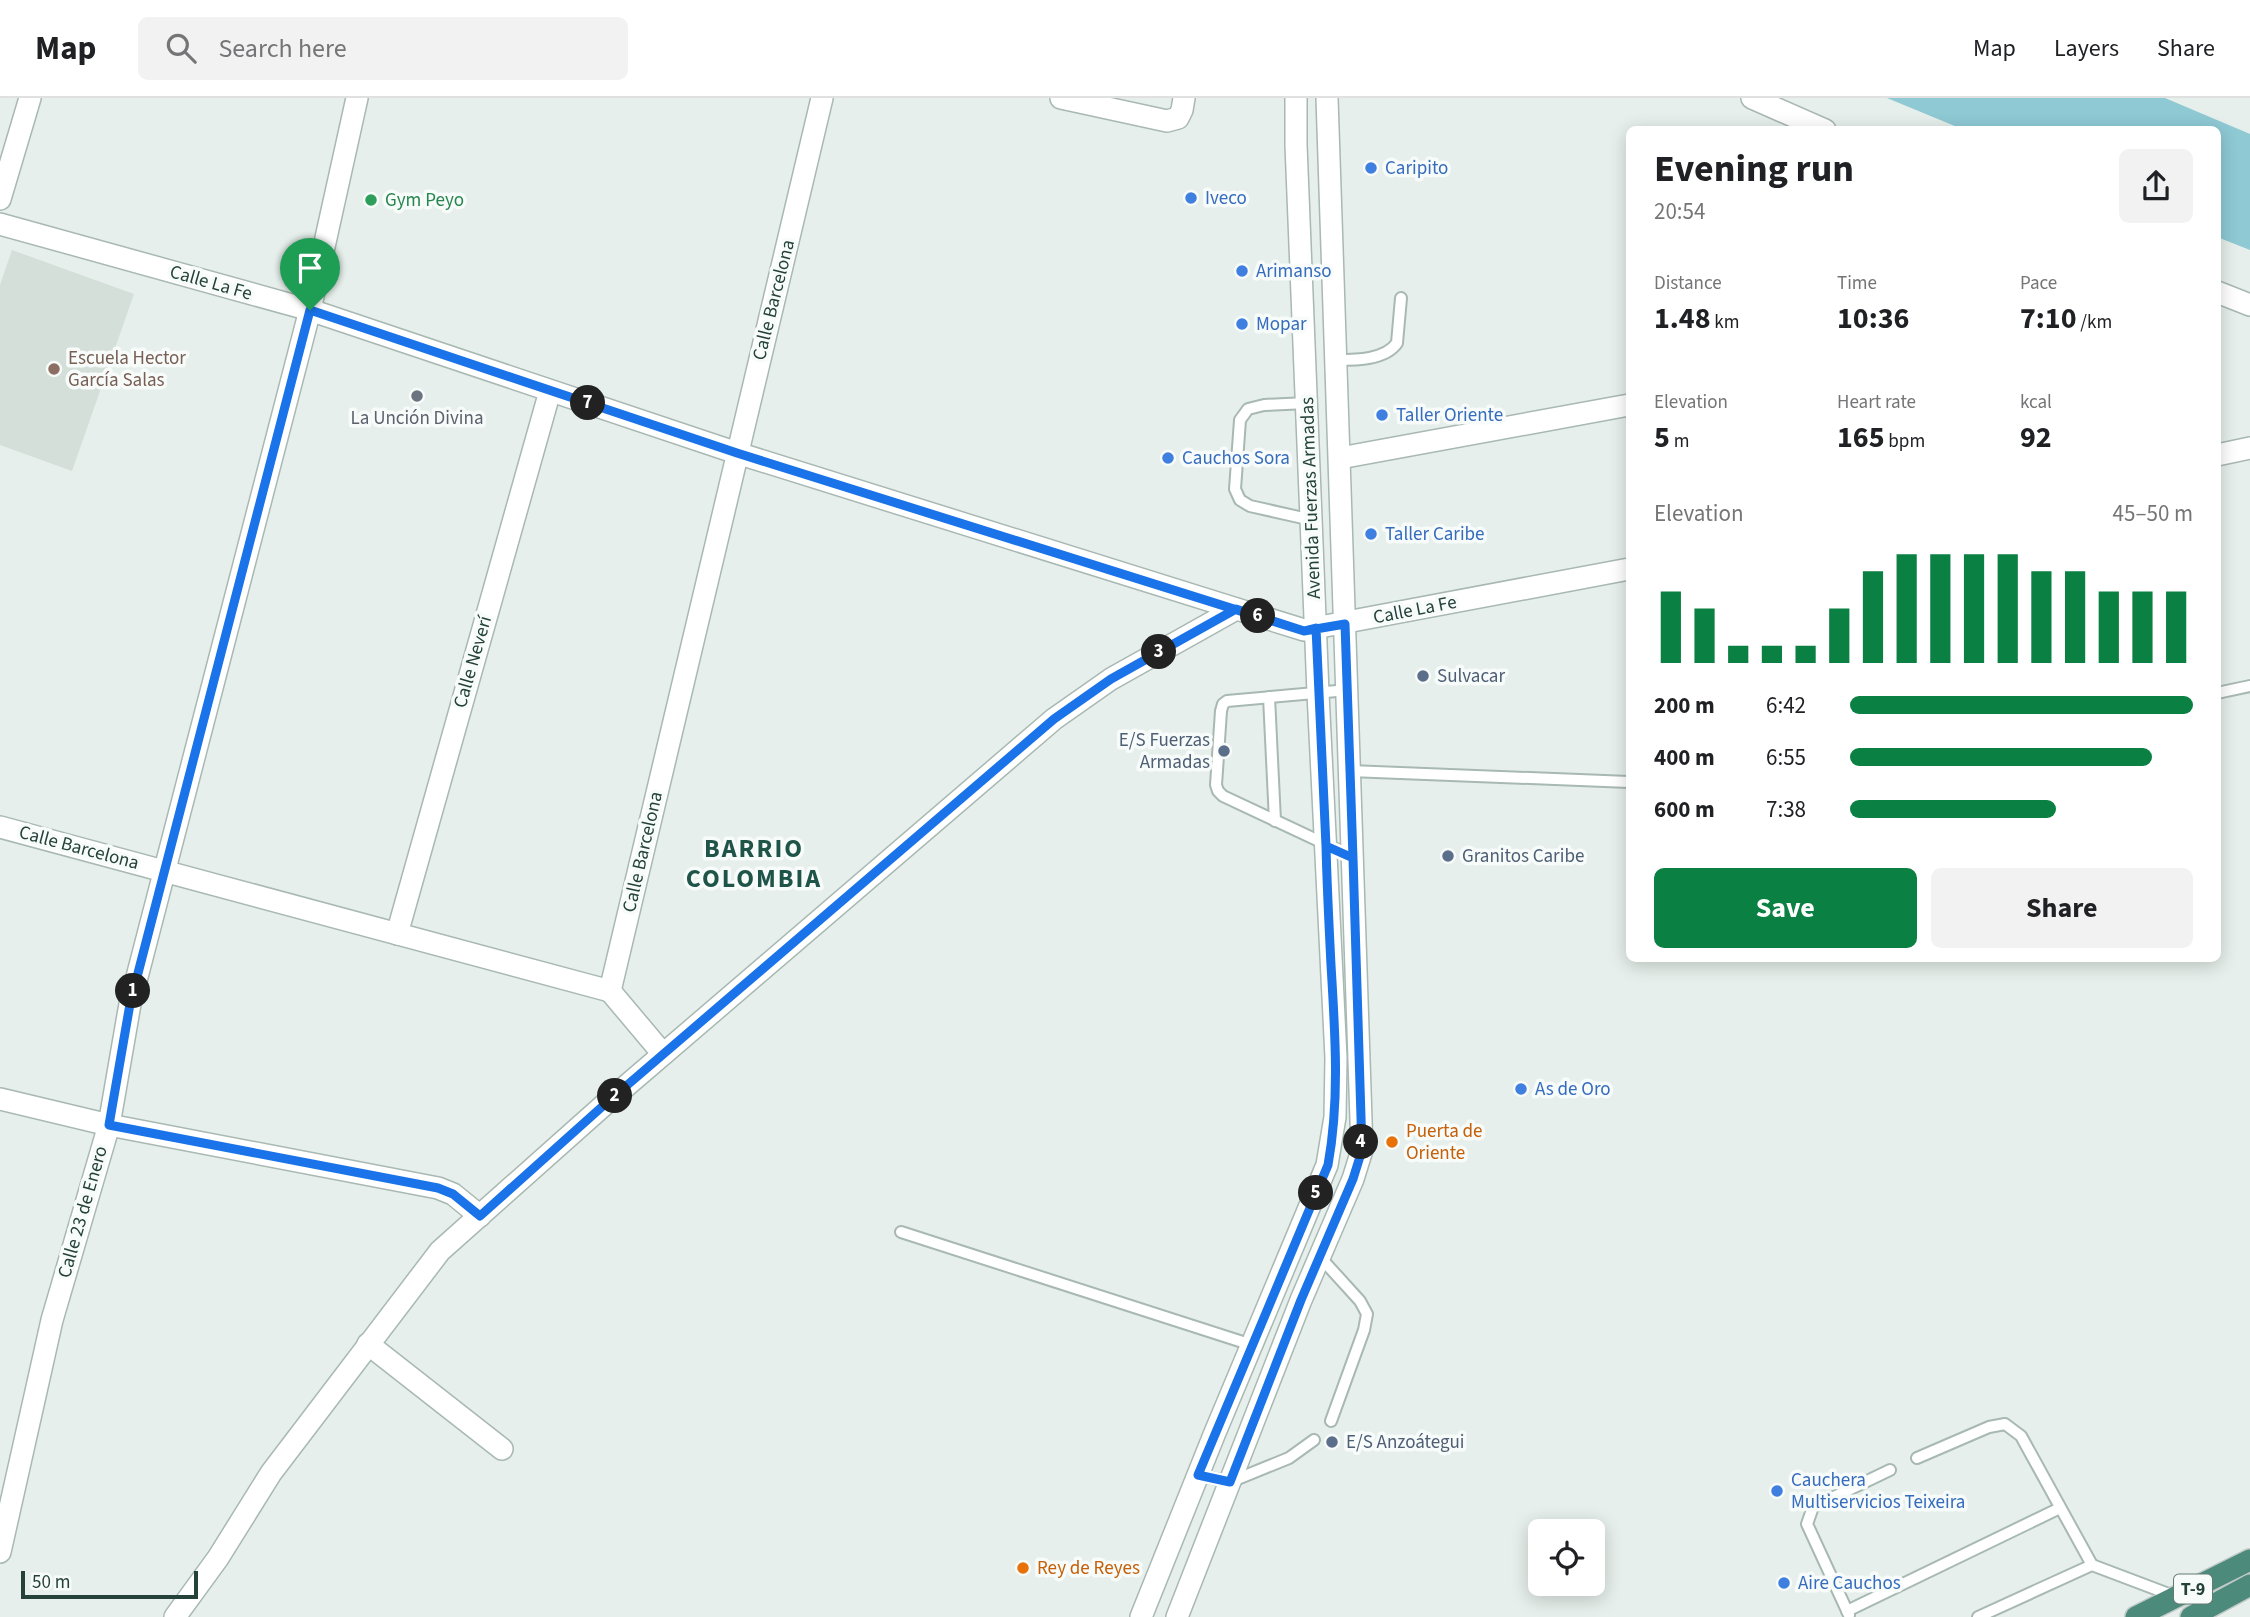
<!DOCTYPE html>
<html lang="en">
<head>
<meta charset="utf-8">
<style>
	body { margin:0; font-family:"Source Sans 3",sans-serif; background:#f2f2f2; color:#202124; height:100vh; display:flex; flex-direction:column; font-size:26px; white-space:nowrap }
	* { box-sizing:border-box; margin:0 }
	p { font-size:23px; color:#757577 }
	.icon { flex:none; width:38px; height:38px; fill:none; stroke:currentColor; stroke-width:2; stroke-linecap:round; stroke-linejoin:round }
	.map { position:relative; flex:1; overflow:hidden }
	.details { position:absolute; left:1626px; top:28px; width:595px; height:836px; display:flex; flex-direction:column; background:#fff; border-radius:10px; box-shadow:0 4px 18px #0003 }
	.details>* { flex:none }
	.fabs { position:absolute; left:1528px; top:1421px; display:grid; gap:14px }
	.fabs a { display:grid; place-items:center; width:77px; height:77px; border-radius:10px; background:#fff; box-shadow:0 4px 18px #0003; font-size:35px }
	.scale { position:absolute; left:21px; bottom:18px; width:177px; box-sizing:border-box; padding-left:7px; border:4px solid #24423a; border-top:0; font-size:19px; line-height:24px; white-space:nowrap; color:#24423a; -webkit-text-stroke:5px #f7fbf9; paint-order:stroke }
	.pin { position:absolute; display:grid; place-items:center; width:60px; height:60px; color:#fff; margin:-72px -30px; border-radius:50% 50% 50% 0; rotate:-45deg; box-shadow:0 0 7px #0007 }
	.pin .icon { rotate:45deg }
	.km { position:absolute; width:35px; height:35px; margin:-18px; border-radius:50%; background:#222; color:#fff; font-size:19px; line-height:35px; text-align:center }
	.round { display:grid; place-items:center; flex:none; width:74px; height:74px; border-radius:10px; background:#f2f2f2 }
	.headline { display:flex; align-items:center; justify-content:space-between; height:119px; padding:0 28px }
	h1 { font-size:38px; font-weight:700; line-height:52px }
	.figures { display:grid; grid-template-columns:repeat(3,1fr); gap:10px; height:119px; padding:7px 28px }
	.figures div { display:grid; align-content:center }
	.figures b { font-size:30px; font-weight:700 }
	.figures small { font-size:19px; font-weight:400 }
	.figures p { font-size:19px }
	.chart { height:196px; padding:14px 28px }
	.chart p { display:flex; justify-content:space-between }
	.chart svg { width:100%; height:126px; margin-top:7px; stroke:#0b8043; stroke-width:6 }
	.action { display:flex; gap:14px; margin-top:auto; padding:14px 28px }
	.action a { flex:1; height:80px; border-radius:10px; background:#0b8043; color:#fff; font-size:28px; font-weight:700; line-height:80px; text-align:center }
	.action a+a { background:#f2f2f2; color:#202124 }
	ul { padding:0 28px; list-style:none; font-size:23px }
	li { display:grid; grid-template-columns:112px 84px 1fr; align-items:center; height:52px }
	li i { height:18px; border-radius:9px; background:#0b8043 }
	header { display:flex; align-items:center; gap:42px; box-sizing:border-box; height:98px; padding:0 35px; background:#fff; border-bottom:2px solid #e0e0e0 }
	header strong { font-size:33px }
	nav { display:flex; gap:38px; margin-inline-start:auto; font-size:24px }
	.search { width:490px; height:63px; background:#f2f2f2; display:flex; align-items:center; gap:18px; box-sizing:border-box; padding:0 24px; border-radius:10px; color:#757577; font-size:26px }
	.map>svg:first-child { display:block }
	.built { fill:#d4dfda }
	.water { fill:#8ec9d4 }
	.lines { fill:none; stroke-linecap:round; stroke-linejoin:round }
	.service-casing { stroke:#a8b8b2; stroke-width:14 }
	.minor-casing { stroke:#a8b8b2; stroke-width:24 }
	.tertiary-casing { stroke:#a8b8b2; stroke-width:24 }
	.trunk-casing { stroke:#c2cac8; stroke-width:24 }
	.service { stroke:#fff; stroke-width:10 }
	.minor { stroke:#fff; stroke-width:21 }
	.tertiary { stroke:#fff; stroke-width:21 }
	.trunk { stroke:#4c8a7c; stroke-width:21 }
	.route-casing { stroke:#fff; stroke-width:14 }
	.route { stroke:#1a73e8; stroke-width:9 }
	.shop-dot { fill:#3f7fe0; stroke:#f7fbf9; stroke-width:2.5 }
	.leisure-dot { fill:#2e9e5b; stroke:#f7fbf9; stroke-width:2.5 }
	.education-dot { fill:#8d6e63; stroke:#f7fbf9; stroke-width:2.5 }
	.worship-dot { fill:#6b7280; stroke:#f7fbf9; stroke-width:2.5 }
	.service-dot { fill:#5c6f8a; stroke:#f7fbf9; stroke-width:2.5 }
	.food-dot { fill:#e8710a; stroke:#f7fbf9; stroke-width:2.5 }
	.labels { text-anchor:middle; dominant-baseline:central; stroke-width:7; stroke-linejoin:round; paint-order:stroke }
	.shield { fill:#f7fbf9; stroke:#637a73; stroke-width:2 }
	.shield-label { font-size:18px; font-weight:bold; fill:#24423a }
	.shop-label { font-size:19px; fill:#366cbe; stroke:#f7fbf9; text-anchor:start }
	.leisure-label { font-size:19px; fill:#27864d; stroke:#f7fbf9; text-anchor:start }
	.street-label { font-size:19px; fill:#24423a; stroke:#f7fbf9 }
	.education-label { font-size:19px; fill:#785e54; stroke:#f7fbf9; text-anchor:start }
	.worship-label { font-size:19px; fill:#5b616d; stroke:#f7fbf9 }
	.service-label { font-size:19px; fill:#4e5e75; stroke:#f7fbf9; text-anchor:start }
	.food-label { font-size:19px; fill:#c56008; stroke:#f7fbf9; text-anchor:start }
	.district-label { font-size:26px; font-weight:bold; letter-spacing:2px; fill:#1f5548; stroke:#f7fbf9 }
</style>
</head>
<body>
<header>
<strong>Map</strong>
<div class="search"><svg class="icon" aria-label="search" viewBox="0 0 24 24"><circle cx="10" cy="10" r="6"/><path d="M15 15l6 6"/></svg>Search here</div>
<nav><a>Map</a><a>Layers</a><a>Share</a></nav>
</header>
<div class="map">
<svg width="2250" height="1519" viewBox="0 0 2250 1519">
	<rect width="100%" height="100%" fill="#e6efeb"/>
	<polygon class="built" points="12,152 134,196 72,373 0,347 0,187"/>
	<polygon class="water" points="1887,0 2165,0 2250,36 2250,152 2217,139 2217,32 1962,31"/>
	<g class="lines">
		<defs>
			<g id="service">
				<path d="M 1337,262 C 1356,262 1385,262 1397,245 L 1401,200"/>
				<polyline points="1307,305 1264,307 1248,311 1240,322 1235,391 1240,402 1250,408 1312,422"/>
				<polyline points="1348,592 1227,603 1223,606 1221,613 1216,687 1218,693 1223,698 1353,759"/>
				<polyline points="2217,595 2250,588"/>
				<polyline points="1269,599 1275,723"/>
				<polyline points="1350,673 1629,684"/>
				<polyline points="901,1134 1252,1247"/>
				<polyline points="1320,1159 1360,1203 1367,1216 1364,1232 1331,1323"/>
				<polyline points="1917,1360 1989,1329 2005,1326 2021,1338 2092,1467"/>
				<polyline points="1198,1377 1230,1384 1289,1360 1314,1342"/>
				<polyline points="1847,1513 2060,1410"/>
				<polyline points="1849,1517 1807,1426 1813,1409 1890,1372"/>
				<polyline points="1978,1519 2092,1467 2174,1498"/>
			</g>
			<g id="minor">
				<polyline points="1061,0 1167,23 1178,20 1182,12 1184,0"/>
				<polyline points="1752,0 1825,32"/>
				<polyline points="0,101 30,0"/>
				<polyline points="0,126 310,212 737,355 1304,532 1629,471"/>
				<polyline points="2217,194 2250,207"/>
				<polyline points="2217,357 2250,350"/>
				<polyline points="1340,360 1629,307"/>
				<polyline points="0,729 610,893 822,0"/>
				<polyline points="397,836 550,293"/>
				<polyline points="610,893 663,956"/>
				<polyline points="0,1001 109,1027 438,1090 453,1096 480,1118"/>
				<polyline points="368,1246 502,1351"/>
				<polyline points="0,1454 52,1222 109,1027 130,906 310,212 357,0"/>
				<polyline points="175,1519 218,1460 271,1375 440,1153 604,1007 1054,621 1111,581 1236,511"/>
			</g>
			<g id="tertiary">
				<polyline points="1141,1519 1214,1337 1327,1067 1335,1019 1336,960 1318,595 1296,47 1296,0"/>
				<polyline points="1177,1519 1301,1202 1353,1081 1362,1052 1327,0"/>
			</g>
			<g id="trunk">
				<polyline points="2136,1519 2250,1462"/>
				<polyline points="2191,1519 2250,1487"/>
			</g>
		</defs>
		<use href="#service" class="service-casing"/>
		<use href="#minor" class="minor-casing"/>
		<use href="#tertiary" class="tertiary-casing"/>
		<use href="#trunk" class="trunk-casing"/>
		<use href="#service" class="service"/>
		<use href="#minor" class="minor"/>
		<use href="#tertiary" class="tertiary"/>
		<use href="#trunk" class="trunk"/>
	</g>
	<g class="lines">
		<defs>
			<path id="route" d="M 310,212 L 130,906 L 109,1027 L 438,1090 L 453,1096 L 480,1118 L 604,1007 L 1054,621 L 1111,581 L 1236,511 L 1304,533 L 1316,530 L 1326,748 L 1353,760 L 1362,1052 L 1353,1081 L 1301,1202 L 1230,1384 L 1198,1377 L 1328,1067 C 1340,1001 1335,934 1331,867 C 1329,828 1327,788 1326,748 L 1353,760 L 1345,526 L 1304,533 L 737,355 L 310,212"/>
		</defs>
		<use href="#route" class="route-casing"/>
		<use href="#route" class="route"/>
	</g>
	<g class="shop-dot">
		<circle cx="1371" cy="70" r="7"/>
		<circle cx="1191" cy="100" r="7"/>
		<circle cx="1242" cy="173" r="7"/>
		<circle cx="1242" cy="226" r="7"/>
		<circle cx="1382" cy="317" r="7"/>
		<circle cx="1168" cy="360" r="7"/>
		<circle cx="1371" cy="436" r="7"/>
		<circle cx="1521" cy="991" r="7"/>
		<circle cx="1777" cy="1393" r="7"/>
		<circle cx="1784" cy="1485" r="7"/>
	</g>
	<circle class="leisure-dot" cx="371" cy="102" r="7"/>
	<circle class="education-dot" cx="54" cy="271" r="7"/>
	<circle class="worship-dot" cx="417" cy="298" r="7"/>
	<g class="service-dot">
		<circle cx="1423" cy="578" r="7"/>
		<circle cx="1224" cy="653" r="7"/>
		<circle cx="1448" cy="758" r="7"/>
		<circle cx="1332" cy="1344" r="7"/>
	</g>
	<g class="food-dot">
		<circle cx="1392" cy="1044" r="7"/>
		<circle cx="1023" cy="1470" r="7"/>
	</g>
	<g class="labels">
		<rect class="shield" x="2174" y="1476.5" width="38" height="29" rx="5"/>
		<g class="shield-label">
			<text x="2193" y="1491">T-9</text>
		</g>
		<g class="shop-label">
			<text x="1385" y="70">Caripito</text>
			<text x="1205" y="100">Iveco</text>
			<text x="1256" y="173">Arimanso</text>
			<text x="1256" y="226">Mopar</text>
			<text x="1396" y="317">Taller Oriente</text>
			<text x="1182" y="360">Cauchos Sora</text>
			<text x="1385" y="436">Taller Caribe</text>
			<text x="1535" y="991">As de Oro</text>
			<text x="1791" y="1382">Cauchera<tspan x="1791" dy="22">Multiservicios Teixeira</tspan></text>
			<text x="1798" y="1485">Aire Cauchos</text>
		</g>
		<g class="leisure-label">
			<text x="385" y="102">Gym Peyo</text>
		</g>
		<g class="street-label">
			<text transform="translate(211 185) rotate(16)">Calle La Fe</text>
			<text transform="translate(774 202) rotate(-76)">Calle Barcelona</text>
			<text transform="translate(1311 400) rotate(-92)">Avenida Fuerzas Armadas</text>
			<text transform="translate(1415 512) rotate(-11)">Calle La Fe</text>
			<text transform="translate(473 564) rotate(-74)">Calle Neverí</text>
			<text transform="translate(79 750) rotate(15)">Calle Barcelona</text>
			<text transform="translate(643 754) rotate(-77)">Calle Barcelona</text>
			<text transform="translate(83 1114) rotate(-74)">Calle 23 de Enero</text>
		</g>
		<g class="education-label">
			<text x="68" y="260">Escuela Hector<tspan x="68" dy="22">García Salas</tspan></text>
		</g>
		<g class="worship-label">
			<text x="417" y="320">La Unción Divina</text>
		</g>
		<g class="service-label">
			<text x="1437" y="578">Sulvacar</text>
			<text x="1210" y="642" text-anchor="end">E/S Fuerzas<tspan x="1210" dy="22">Armadas</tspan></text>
			<text x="1462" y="758">Granitos Caribe</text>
			<text x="1346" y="1344">E/S Anzoátegui</text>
		</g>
		<g class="food-label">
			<text x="1406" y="1033">Puerta de<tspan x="1406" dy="22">Oriente</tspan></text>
			<text x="1037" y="1470">Rey de Reyes</text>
		</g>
		<g class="district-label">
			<text x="754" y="750">BARRIO<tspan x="754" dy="30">COLOMBIA</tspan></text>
		</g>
	</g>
</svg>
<div class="fabs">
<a><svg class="icon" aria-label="locate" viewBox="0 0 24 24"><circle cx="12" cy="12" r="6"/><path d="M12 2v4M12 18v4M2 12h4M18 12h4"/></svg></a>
</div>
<div class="scale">50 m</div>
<div class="pin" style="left:310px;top:212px;background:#1e9e55"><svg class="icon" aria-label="arrive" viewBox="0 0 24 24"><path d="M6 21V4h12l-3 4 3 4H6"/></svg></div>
<b class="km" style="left:133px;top:893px">1</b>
<b class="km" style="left:615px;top:998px">2</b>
<b class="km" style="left:1159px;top:554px">3</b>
<b class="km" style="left:1361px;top:1044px">4</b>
<b class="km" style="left:1316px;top:1095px">5</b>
<b class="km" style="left:1258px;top:518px">6</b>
<b class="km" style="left:588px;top:305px">7</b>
<section class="details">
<div class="headline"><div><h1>Evening run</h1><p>20:54</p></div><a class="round"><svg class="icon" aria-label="share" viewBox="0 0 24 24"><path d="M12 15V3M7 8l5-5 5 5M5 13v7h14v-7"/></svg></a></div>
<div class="figures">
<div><p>Distance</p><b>1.48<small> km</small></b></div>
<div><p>Time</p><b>10:36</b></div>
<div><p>Pace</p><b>7:10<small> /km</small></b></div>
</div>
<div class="figures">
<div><p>Elevation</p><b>5<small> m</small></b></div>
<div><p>Heart rate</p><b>165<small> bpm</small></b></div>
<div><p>kcal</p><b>92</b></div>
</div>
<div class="chart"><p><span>Elevation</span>45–50 m</p>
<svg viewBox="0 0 160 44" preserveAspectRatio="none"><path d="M5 44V19M15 44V25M25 44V38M35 44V38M45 44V38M55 44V25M65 44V12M75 44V6M85 44V6M95 44V6M105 44V6M115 44V12M125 44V12M135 44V19M145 44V19M155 44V19"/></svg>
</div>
<ul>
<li><b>200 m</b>6:42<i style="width:100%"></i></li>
<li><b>400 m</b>6:55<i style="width:88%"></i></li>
<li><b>600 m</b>7:38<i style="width:60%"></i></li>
</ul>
<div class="action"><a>Save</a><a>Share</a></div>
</section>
</div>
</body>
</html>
